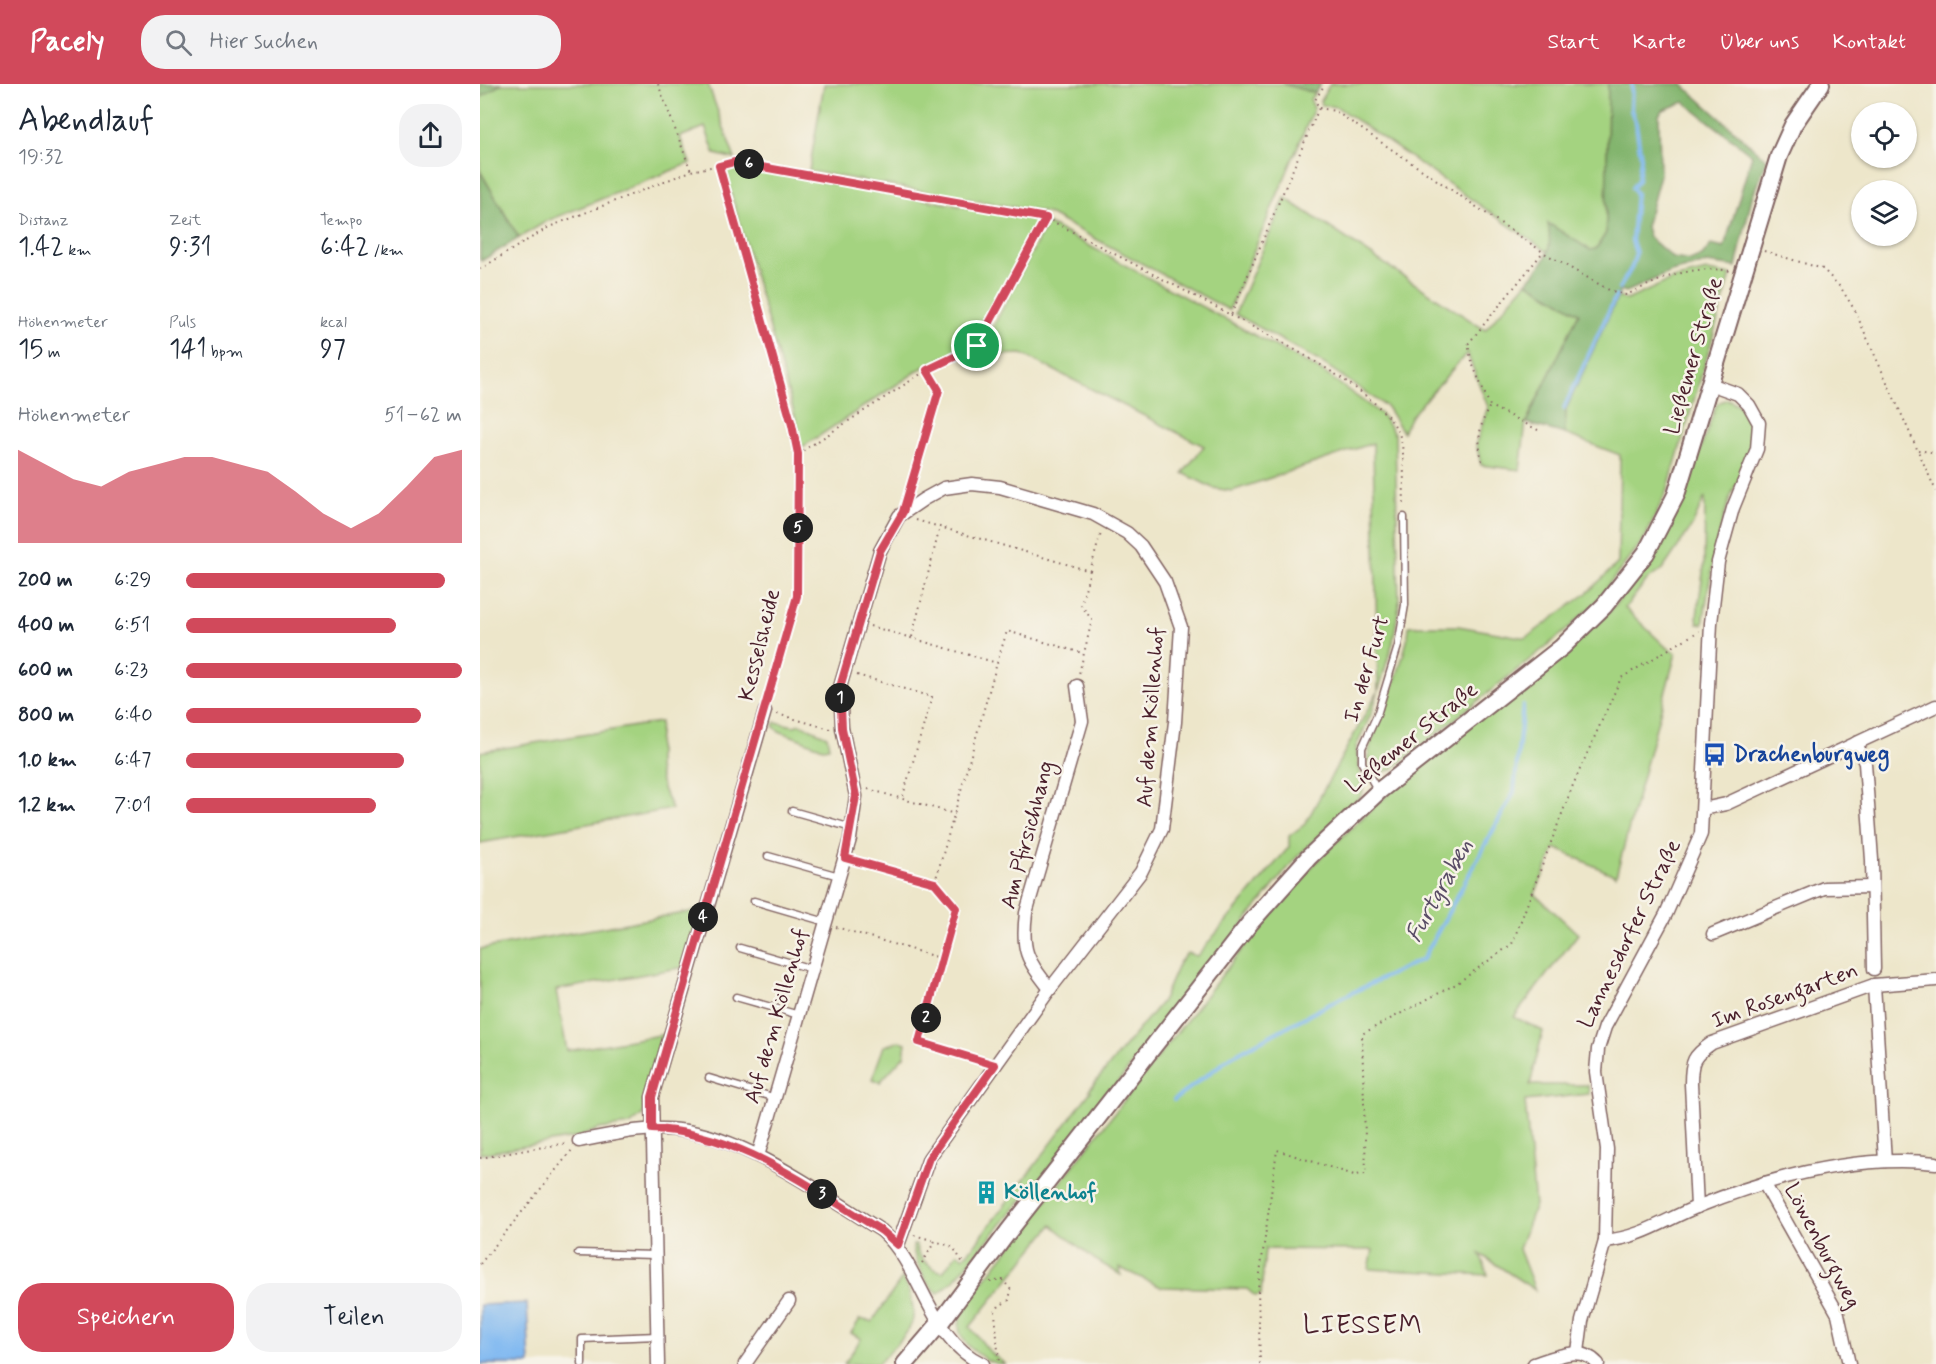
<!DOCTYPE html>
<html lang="de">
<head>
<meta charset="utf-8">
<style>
	body { margin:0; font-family:Mynerve,sans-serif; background:#f2f2f3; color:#1f2937; height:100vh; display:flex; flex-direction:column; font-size:22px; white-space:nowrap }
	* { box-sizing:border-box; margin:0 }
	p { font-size:20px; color:#747a83 }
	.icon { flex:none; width:33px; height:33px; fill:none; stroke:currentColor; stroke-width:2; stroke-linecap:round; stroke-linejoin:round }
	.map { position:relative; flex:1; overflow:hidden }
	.details { display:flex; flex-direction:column; background:#fff; width:480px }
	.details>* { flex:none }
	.tools { position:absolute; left:1371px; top:18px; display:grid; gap:12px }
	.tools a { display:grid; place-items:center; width:66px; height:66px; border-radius:50%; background:#fff; box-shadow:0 2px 4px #0004; font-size:30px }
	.pin { position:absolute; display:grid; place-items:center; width:51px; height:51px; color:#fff; margin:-26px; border:3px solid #fff; border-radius:50%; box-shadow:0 2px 6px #0007 }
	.km { position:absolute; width:30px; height:30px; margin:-15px; border-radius:50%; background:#222; color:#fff; font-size:16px; line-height:30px; text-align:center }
	.round { display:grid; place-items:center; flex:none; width:63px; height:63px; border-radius:24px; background:#f2f2f3 }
	.overview { display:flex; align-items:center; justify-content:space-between; height:102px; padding:0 18px }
	h1 { font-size:33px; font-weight:600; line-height:45px }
	.figures { display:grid; grid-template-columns:repeat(3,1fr); gap:9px; height:102px; padding:6px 18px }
	.figures div { display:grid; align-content:center }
	.figures b { font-size:26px; font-weight:600 }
	.figures small { font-size:16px; font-weight:400 }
	.figures p { font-size:16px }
	.chart { height:168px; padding:12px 18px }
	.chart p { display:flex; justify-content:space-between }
	.chart svg { width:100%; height:108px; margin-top:6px; fill:#d1495b; opacity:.7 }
	.button { display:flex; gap:12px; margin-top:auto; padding:12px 18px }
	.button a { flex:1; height:69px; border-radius:24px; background:#d1495b; color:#fff; font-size:24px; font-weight:600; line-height:69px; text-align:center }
	.button a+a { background:#f2f2f3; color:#1f2937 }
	ul { padding:0 18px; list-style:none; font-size:20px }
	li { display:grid; grid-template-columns:96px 72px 1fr; align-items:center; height:45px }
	li i { height:15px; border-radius:8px; background:#d1495b }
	header { display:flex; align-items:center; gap:36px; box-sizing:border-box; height:84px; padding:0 30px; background:#d1495b; color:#fff }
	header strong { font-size:28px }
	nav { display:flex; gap:33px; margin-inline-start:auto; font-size:21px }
	.search { width:420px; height:54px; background:#f2f2f3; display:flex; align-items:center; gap:15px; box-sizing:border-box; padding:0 21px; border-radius:24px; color:#747a83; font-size:22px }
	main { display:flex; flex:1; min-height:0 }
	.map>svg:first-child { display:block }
	.green { fill:#a4d380; stroke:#777956; stroke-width:1.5 }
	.forest { fill:#83b56e; stroke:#666a4c; stroke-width:1.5; fill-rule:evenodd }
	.water { fill:#81b9f1; stroke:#666c8e; stroke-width:1.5 }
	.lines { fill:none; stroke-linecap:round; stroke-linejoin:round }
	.stream { stroke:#81b9f1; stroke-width:4 }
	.lane-casing { stroke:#836563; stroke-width:9 }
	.street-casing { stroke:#836563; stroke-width:15 }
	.secondary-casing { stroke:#836563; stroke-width:20 }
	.path { stroke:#836563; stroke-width:2; stroke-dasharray:1.5 4.5; stroke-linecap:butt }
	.lane { stroke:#fff; stroke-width:6 }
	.street { stroke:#fff; stroke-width:12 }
	.secondary { stroke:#fff; stroke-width:16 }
	.route-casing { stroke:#fff; stroke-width:12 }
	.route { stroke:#d1495b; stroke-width:8 }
	.labels { text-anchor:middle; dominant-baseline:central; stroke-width:5; stroke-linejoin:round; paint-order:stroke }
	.street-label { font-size:22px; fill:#4a1f2b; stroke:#f7f3e8 }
	.transit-label { font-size:22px; font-weight:bold; fill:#164399; stroke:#f7f3e8; text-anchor:start }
	.culture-label { font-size:22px; font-weight:bold; fill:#0d838f; stroke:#f7f3e8; text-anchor:start }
	.water-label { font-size:24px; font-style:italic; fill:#5a4d66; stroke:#f7f3e8 }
	.quarter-label { font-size:26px; letter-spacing:1.5px; fill:#4a1f2b; stroke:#f7f3e8 }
</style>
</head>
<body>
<header>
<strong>Pacely</strong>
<div class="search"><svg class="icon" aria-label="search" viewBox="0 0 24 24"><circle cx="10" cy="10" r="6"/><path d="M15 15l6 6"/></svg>Hier suchen</div>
<nav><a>Start</a><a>Karte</a><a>Über uns</a><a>Kontakt</a></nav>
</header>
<main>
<section class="details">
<div class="overview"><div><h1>Abendlauf</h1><p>19:32</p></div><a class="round"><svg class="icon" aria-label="share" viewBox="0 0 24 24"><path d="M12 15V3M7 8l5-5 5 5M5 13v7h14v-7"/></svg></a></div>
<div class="figures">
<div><p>Distanz</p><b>1.42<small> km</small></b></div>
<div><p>Zeit</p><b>9:31</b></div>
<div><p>Tempo</p><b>6:42<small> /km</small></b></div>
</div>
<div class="figures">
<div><p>Höhenmeter</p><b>15<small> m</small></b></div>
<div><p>Puls</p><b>141<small> bpm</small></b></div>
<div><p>kcal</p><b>97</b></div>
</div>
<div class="chart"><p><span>Höhenmeter</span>51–62 m</p>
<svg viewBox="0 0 160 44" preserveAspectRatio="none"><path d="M0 44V6L10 12L20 18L30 21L40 15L50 12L60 9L70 9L80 12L90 15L100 23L110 32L120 38L130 32L140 21L150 9L160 6V44z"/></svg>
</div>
<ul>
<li><b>200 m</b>6:29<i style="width:94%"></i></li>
<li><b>400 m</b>6:51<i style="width:76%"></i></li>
<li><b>600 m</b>6:23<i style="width:100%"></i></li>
<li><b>800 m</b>6:40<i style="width:85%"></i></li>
<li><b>1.0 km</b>6:47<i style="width:79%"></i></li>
<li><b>1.2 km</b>7:01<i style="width:69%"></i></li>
</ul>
<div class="button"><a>Speichern</a><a>Teilen</a></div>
</section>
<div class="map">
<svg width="1456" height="1280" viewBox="0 0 1456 1280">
	<rect width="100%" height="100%" fill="#f7f3e8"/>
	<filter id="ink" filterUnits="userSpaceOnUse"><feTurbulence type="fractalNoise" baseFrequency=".0167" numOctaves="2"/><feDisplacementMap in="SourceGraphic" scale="12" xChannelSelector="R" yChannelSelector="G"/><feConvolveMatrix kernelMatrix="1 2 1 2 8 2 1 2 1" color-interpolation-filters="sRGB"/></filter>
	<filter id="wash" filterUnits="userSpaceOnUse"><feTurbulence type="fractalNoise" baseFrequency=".008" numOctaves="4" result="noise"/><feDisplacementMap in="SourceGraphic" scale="24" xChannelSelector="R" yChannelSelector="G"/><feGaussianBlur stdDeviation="1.35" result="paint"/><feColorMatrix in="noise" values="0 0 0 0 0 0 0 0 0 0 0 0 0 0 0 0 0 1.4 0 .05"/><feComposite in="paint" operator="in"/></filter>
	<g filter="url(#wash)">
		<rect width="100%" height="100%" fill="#ede6ca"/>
		<g class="green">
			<polygon points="21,0 228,0 255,75 235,70 225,43 200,53 210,79 67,137 39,154 0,87 0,14"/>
			<polygon points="344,0 802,0 835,9 830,15 834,24 749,226 567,129 329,87"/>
			<polygon points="850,0 1128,0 1126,149 1116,165 1110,166 1068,140 1072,161 1068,168 857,23 842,21 840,17"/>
			<polygon points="255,82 560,136 493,260 445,282 321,364 317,339 244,85"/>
			<polygon points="805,114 1005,246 1047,198 1099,229 1046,338 1040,386 1001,381 996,359 1008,323 987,269 931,332 923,348 907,323 844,280 755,230"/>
			<path d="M 567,139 L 843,288 L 902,331 L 915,351 L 919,522 L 913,558 L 892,628 L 876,663 L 883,707 L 880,713 L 815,775 L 585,1065 L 474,1196 L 459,1209 C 447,1205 433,1174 433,1161 L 436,1161 C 437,1174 451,1185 463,1188 L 477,1169 L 483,1173 L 493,1163 L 611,1007 L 609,1006 L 683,916 L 699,879 L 707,869 L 717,872 L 809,763 L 809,752 L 825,740 L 898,607 L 893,359 L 752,407 L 733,404 L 703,389 L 724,362 L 542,270 L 486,272 L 502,264 Z"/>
			<path d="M 1227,187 L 1251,191 L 1188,404 L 1165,454 L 1113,521 L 1083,549 L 911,686 L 900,688 L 890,683 C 885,662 896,650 903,631 C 910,611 929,562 929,542 L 978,542 L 1046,554 L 1107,509 L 1138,479 L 1140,371 L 1085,350 L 1086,325 L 1137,213 L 1147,216 L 1193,195 Z"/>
			<path d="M 1247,315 C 1261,321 1270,329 1272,345 C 1275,372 1254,398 1247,423 C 1235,461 1229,500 1223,540 L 1218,540 L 1217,532 L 1224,482 L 1225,413 L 1212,442 L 1183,485 L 1167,496 L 1145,524 L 1185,562 L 1196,569 L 1136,792 L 1075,764 L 1055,810 L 1098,850 L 1034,933 L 1063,947 L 1050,1001 L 1108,1001 L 1109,1010 L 1045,1017 L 1055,1121 L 1039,1165 L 1055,1206 L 1000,1170 L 1008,1191 L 889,1185 L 893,1166 L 785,1165 L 781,1211 L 775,1212 L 767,1205 L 681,1203 L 640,1184 L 641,1191 L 614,1175 L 572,1141 L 490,1243 L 510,1268 L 525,1280 C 514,1280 507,1277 498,1270 C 473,1251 475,1238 491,1213 L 802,814 C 900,707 1016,620 1128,529 C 1184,464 1208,404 1235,324 L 1238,319 Z"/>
			<path d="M 180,638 C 177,676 174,690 192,725 L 0,759 L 0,668 Z"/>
			<polygon points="295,638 314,642 320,640 347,652 349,663 343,664 299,647 293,642"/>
			<polygon points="221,826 204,883 76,906 87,967 186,950 163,1030 150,1041 119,1045 99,1053 0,1070 0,865"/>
			<polygon points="420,957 426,959 424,972 400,998 392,995 404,962"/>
			<path d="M 423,1193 C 445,1242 430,1244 398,1280 L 364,1280 L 381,1255 L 371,1249 L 380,1235 L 392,1238 Z"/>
		</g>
		<g class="forest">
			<polygon points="0,0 21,0 0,14"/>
			<polygon points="802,0 841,0 835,9"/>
			<path d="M 1128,0 L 1202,0 L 1287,76 L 1272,113 L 1256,183 L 1227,179 L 1191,188 L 1146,208 L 1141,206 L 1086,325 L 1085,350 L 1046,339 L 1099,229 L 1047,198 C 1066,176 1073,169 1068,139 L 1110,166 L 1116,165 L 1126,149 ZM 1204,18 L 1272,71 L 1244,164 L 1231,161 L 1222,172 L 1210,177 L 1193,174 L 1169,153 L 1166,143 L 1180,91 L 1179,31 L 1183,26 Z"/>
			<polygon points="0,87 39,154 1,177 0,174"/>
		</g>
		<polygon class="water" points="47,1219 50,1280 0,1280 0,1221"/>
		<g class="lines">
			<g class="stream">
				<polyline points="1139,205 1152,183 1156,169 1152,157 1156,109 1152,104 1158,96 1161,74 1156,40 1151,26 1152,0"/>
				<polyline points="1084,324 1136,212"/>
				<polyline points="694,1016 752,972 859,915 943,875 1034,708 1043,621"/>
			</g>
		</g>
	</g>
	<g filter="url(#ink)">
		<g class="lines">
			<defs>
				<g id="lane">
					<polyline points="898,707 882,679 882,664 897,631 918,562 925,521 924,433"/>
					<polyline points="312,727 372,744"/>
					<polyline points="288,772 359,792"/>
					<polyline points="274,817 346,838"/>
					<polyline points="260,864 332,885"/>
					<polyline points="256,913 319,931"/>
					<polyline points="229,994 296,1014"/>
					<polyline points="98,1169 175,1171"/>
					<polyline points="102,1280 102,1255 177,1252"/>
				</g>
				<g id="street">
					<polyline points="1376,659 1385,679 1392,776 1394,885"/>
					<polyline points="1223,725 1246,720 1456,622"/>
					<polyline points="1233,850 1344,804 1392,803"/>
					<polyline points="1394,901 1405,1077"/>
					<path d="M 570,905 C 547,875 541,868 546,829 L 602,637 L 597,602"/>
					<path d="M 99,1057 C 131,1051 166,1042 199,1046 C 266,1053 345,1112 402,1147 C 443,1184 449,1256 503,1280"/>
					<polyline points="278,1072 370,755 376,712 362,644 360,603 400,467 419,432 444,415 464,404 492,400 520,403 613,430 647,449 661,462 685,498 701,543 695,638 682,745 661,788 570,905 449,1074 418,1161"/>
					<polyline points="1284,1099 1358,1230 1369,1280"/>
					<path d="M 1217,1123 L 1211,1000 C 1211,977 1213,972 1232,959 L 1394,901 L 1456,896"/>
					<path d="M 1125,1157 C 1163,1153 1184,1136 1219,1122 C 1292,1093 1376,1070 1456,1079"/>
					<polyline points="1098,1268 1102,1237 1125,1157 1127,1065 1116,988 1118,965 1125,943 1186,830 1221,750 1231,539 1238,478 1253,424 1277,365 1279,339 1269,321 1258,310 1230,300"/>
					<polyline points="178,1280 172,1013 285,627"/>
					<polyline points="265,1280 309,1217"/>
					<path d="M 1054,1280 C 1076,1273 1100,1260 1118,1280"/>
				</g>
				<polyline id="secondary" points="425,1280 460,1239 528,1148 770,839 829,773 899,707 1082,563 1124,522 1166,469 1196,411 1299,72 1313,41 1341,0"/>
			</defs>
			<use href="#lane" class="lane-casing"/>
			<use href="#street" class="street-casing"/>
			<use href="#secondary" class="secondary-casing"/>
			<g class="path">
				<polyline points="178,0 211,87"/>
				<path d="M 839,24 L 855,27 L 1066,170 L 1129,206 L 1146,211 C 1181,195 1211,180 1250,187"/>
				<polyline points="239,82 312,341 318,370 317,512 288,617"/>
				<polyline points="1284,167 1343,185 1361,204 1374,225 1456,407"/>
				<polyline points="0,185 69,143 211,87 254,78 566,134 751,231 839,24 835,16 845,0"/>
				<path d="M 751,231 C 792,254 902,307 919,350 C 926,367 923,403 924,423"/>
				<polyline points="1058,346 1010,322 992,279 988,260 1063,168"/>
				<polyline points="1438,366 1456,369"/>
				<polyline points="318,370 447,286 497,263 566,135"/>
				<path d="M 1002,377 C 997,356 999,341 1010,322"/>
				<polyline points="428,411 459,306 447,286"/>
				<polyline points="436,436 610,487 601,521 612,536 599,590"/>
				<polyline points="610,487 621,449"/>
				<polyline points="390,542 517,579 527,547 602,569"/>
				<polyline points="432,553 460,443"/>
				<polyline points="377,591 452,613 422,715"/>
				<polyline points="297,630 350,645"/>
				<polyline points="388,705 475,730"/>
				<path d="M 376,777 C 405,785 477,794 475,834 L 439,958 L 503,977"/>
				<polyline points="455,798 517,579"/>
				<polyline points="356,843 463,875"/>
				<polyline points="0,1074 87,1059"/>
				<polyline points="434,1151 455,1157"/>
				<polyline points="442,1179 455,1157 473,1163 483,1179"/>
				<polyline points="0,1180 92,1066"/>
				<polyline points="510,1198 523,1196 531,1206 529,1216 519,1222 515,1228 519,1280"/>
				<polyline points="780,1280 778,1204 797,1066 874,1091 886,1090 882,950 976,900 1032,860 1093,701 1141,594 1219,547"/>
			</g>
			<use href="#lane" class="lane"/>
			<use href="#street" class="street"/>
			<use href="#secondary" class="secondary"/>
		</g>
	</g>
	<g class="lines" filter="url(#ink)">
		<defs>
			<path id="route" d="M 254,78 L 566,134 L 497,262 L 447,286 L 459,306 L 423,428 L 400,467 L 360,603 L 362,644 L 376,712 L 365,774 L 455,799 L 476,824 L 439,958 L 515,981 L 449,1074 L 418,1161 L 402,1147 C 330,1104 259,1048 172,1045 L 172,1013 L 317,512 L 318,370 L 312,341 L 239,82 Z"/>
		</defs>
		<use href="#route" class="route-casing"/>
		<use href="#route" class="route"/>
	</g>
	<defs>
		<symbol id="bus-bare" viewBox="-9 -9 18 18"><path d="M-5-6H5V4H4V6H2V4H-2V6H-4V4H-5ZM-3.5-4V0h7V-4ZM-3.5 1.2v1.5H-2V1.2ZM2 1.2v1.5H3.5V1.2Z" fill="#1a4fb4" stroke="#f7f3e8" stroke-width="2.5" paint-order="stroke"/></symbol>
		<symbol id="building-bare" viewBox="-9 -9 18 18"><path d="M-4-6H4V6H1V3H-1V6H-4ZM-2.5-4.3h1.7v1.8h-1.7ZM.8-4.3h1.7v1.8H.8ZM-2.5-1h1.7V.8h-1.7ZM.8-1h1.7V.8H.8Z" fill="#0f9aa8" stroke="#f7f3e8" stroke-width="2.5" paint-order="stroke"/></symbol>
	</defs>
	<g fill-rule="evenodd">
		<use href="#bus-bare" x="1218" y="654" width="33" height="33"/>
		<use href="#building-bare" x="490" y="1092" width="33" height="33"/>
	</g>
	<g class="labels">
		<g class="street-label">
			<text transform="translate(1214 272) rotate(-74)">Ließemer Straße</text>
			<text transform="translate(280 561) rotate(-76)">Kesselsheide</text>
			<text transform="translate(887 585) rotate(-73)">In der Furt</text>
			<text transform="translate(671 633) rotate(-86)">Auf dem Köllenhof</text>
			<text transform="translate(932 654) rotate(-39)">Ließemer Straße</text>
			<text transform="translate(548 751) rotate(-75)">Am Pfirsichhang</text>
			<text transform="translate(1150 850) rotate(-64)">Lannesdorfer Straße</text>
			<text transform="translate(1305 912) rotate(-20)">Im Rosengarten</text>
			<text transform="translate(297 932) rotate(-74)">Auf dem Köllenhof</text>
			<text transform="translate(1342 1162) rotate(62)">Löwenburgweg</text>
		</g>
		<g class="transit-label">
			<text x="1253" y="671">Drachenburgweg</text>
		</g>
		<g class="culture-label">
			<text x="524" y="1109">Köllenhof</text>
		</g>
		<g class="water-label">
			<text transform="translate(960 807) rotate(-61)">Furtgraben</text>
		</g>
		<g class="quarter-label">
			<text x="883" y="1242">LIESSEM</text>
		</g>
	</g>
</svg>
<div class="tools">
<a><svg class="icon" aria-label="locate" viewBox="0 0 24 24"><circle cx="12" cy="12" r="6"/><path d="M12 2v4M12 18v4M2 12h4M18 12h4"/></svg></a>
<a><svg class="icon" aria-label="layers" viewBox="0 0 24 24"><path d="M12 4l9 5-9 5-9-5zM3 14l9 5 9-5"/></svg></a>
</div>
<div class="pin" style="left:497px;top:262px;background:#1e9e55"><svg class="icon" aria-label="arrive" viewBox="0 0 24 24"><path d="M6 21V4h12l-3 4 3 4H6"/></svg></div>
<b class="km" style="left:360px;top:614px">1</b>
<b class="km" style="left:446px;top:934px">2</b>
<b class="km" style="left:342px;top:1110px">3</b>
<b class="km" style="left:223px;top:833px">4</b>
<b class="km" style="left:318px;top:444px">5</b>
<b class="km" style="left:269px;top:80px">6</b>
</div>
</main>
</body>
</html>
